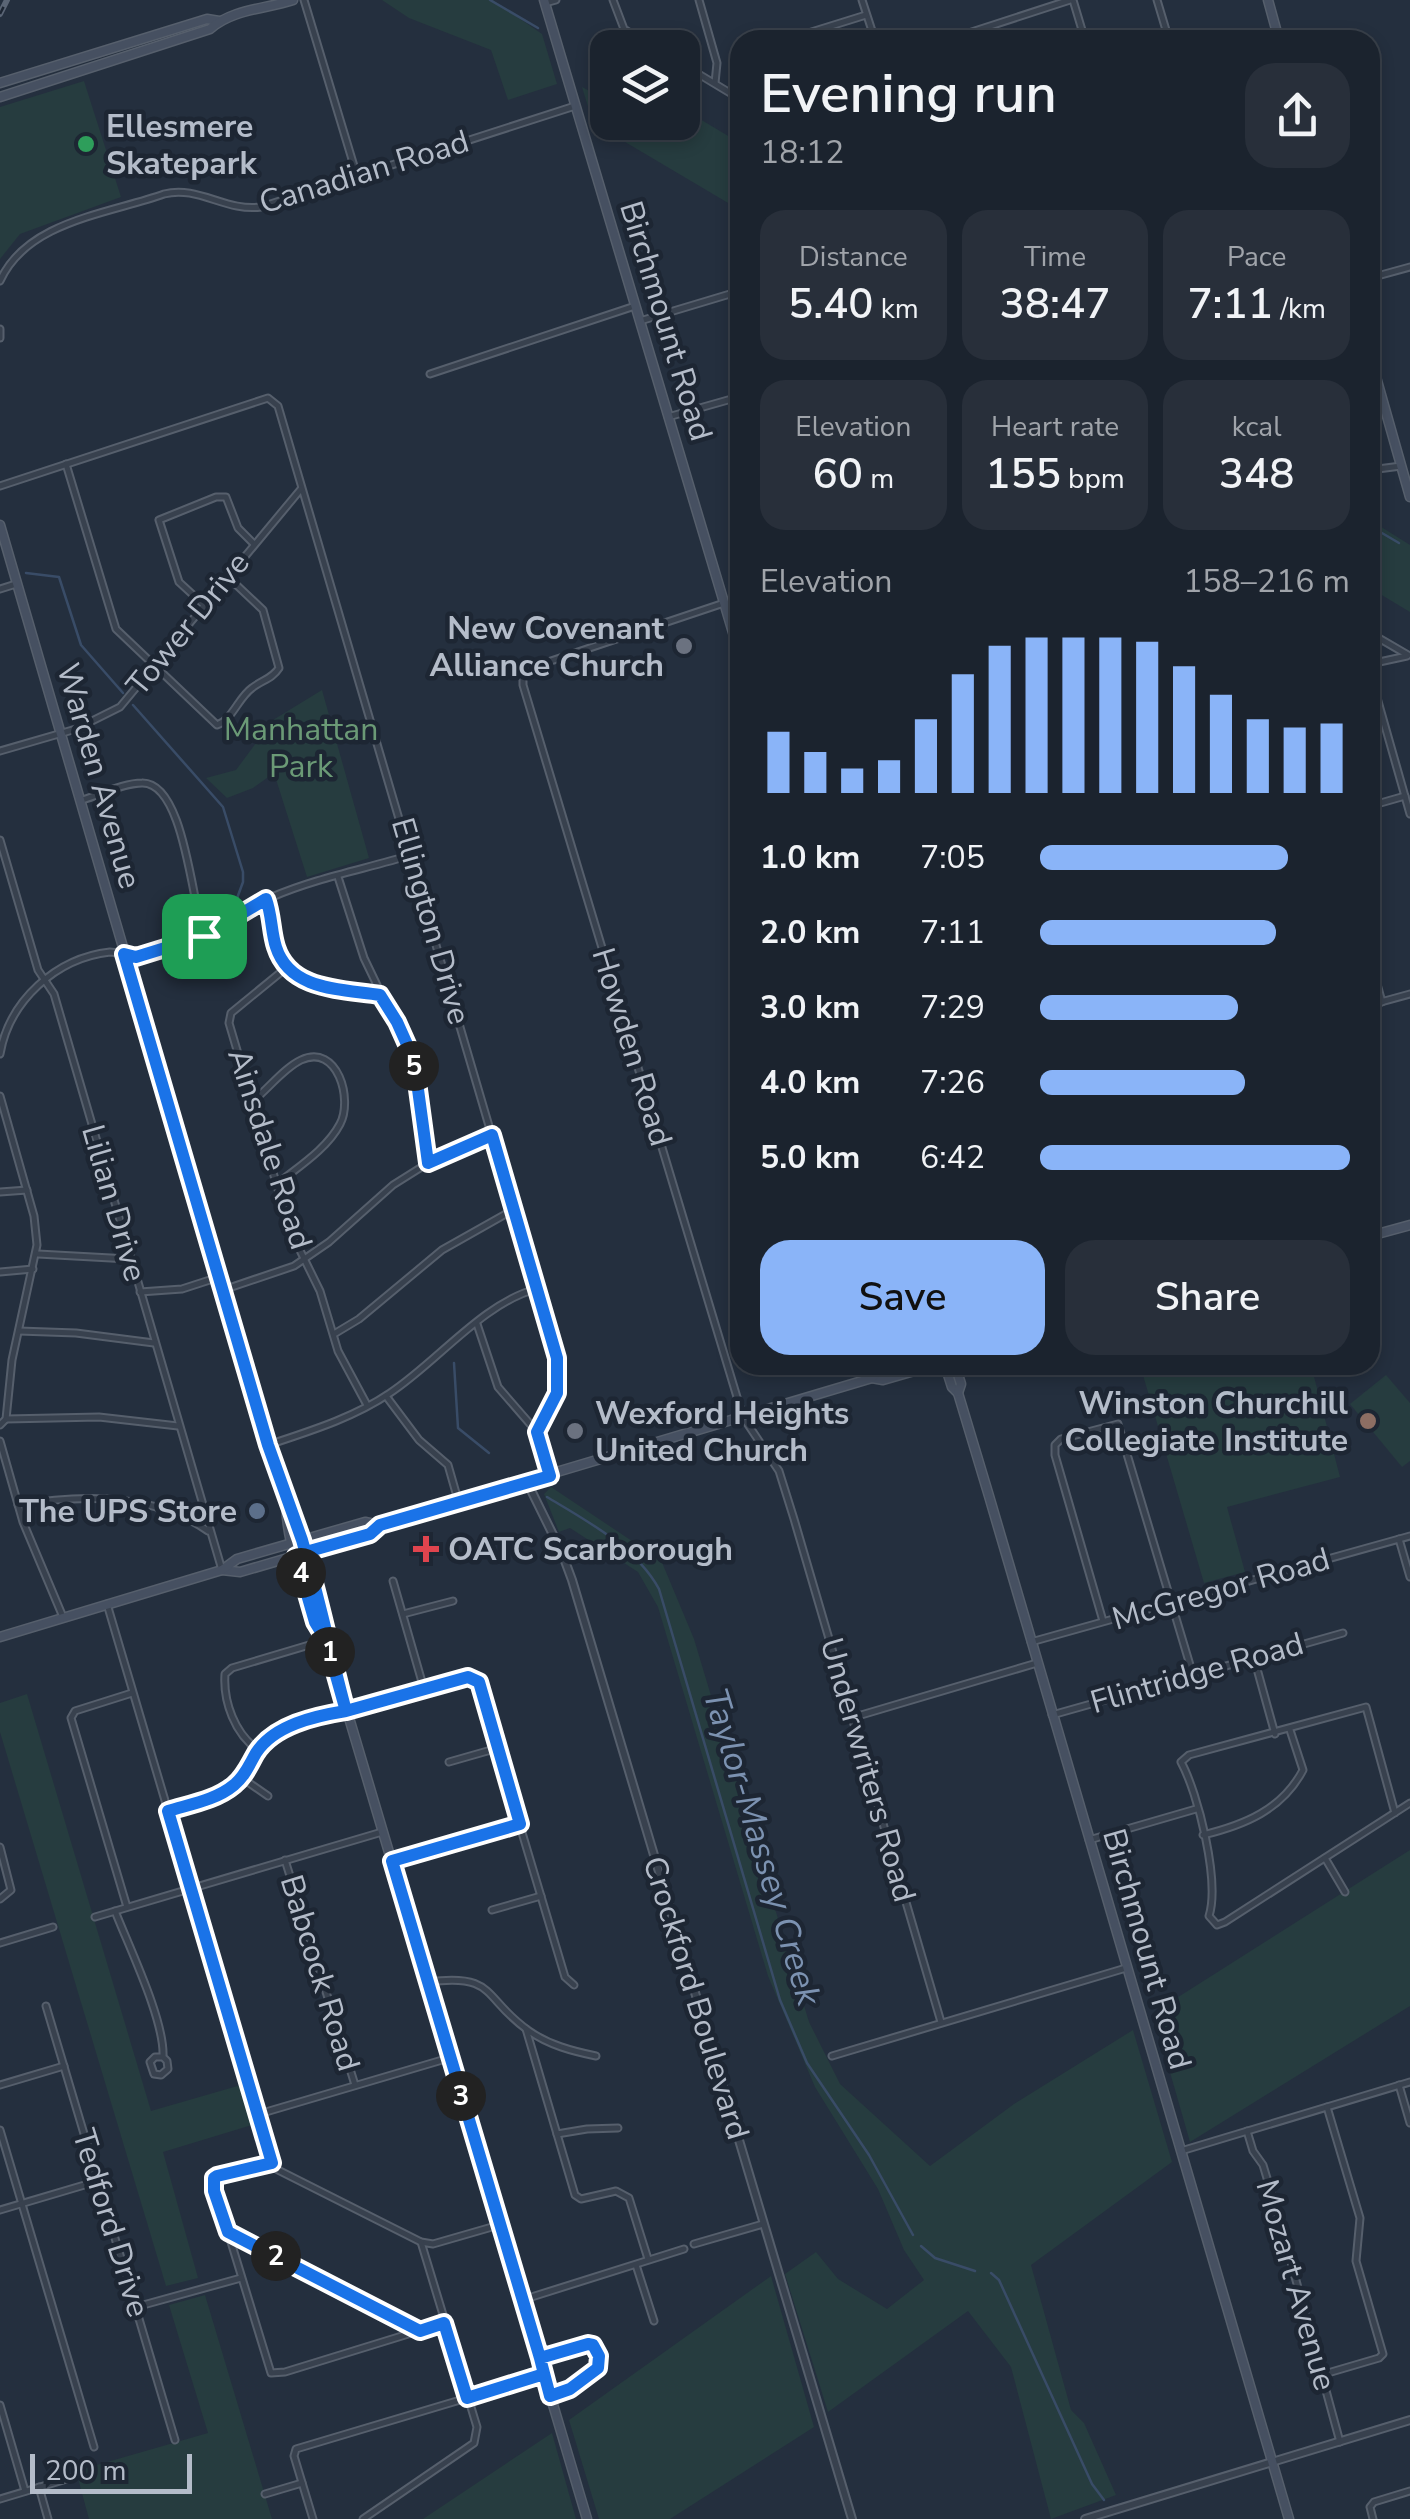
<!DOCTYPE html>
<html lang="en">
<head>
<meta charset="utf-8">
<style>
	body { margin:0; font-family:"Nunito Sans",sans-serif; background:#282f3a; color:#f1f3f6; height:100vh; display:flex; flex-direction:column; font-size:38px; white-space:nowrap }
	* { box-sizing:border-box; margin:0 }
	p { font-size:32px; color:#a0a4aa }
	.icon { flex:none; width:55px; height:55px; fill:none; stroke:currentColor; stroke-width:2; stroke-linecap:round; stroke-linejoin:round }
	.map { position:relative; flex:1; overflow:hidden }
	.details { position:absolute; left:730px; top:30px; width:650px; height:1345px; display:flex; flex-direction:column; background:#1b232e; border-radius:30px; box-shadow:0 5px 15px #0003,0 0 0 2px #39404a }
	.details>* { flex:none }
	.tools { position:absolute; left:590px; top:30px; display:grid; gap:20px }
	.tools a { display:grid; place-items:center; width:110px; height:110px; border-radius:20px; background:#1b232e; box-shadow:0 5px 15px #0003,0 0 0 2px #39404a; font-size:50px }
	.scale { position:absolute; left:30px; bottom:25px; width:162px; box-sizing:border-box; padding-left:10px; border:5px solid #b4bcc9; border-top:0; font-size:28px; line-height:35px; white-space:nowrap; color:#b4bcc9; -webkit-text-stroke:8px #1d2633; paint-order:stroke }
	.pin { position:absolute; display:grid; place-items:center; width:85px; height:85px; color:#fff; margin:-42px; border-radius:20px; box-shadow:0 5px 15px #0006 }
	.km { position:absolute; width:50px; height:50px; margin:-25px; border-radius:50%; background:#222; color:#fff; font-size:28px; line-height:50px; text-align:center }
	.round { display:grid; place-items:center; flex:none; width:105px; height:105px; border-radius:30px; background:#282f3a }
	.summary { display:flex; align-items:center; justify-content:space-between; height:170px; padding:0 30px }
	h1 { font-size:55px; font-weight:600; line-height:75px }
	.stats { display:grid; grid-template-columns:repeat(3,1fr); gap:15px; height:170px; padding:10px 30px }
	.stats div { display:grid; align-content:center; border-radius:25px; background:#282f3a; text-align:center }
	.stats b { font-size:42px; font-weight:600 }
	.stats small { font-size:28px; font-weight:400 }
	.stats p { font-size:28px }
	.chart { height:280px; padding:20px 30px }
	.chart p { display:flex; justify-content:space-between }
	.chart svg { width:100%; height:180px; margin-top:10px; stroke:#8ab4f8; stroke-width:6 }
	.cta { display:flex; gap:20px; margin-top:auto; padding:20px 30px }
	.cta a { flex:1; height:115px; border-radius:30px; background:#8ab4f8; color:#111; font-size:40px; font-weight:600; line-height:115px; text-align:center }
	.cta a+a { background:#282f3a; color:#f1f3f6 }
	ul { padding:0 30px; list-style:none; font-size:32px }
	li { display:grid; grid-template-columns:160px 120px 1fr; align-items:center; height:75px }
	li i { height:25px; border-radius:12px; background:#8ab4f8 }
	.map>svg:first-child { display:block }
	.green { fill:#263c3f }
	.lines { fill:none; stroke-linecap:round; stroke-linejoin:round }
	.stream { stroke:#394c67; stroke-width:2.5 }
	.minor-casing { stroke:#565f6c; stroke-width:9 }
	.tertiary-casing { stroke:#565f6c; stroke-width:10 }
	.secondary-casing { stroke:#565f6c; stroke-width:11 }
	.minor { stroke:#38414e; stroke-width:5 }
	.tertiary { stroke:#38414e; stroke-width:6 }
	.secondary { stroke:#465061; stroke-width:8 }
	.rail-casing { stroke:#5a6575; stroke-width:6 }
	.rail { stroke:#1d2633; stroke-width:2.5; stroke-dasharray:8; stroke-linecap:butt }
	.route-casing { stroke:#fff; stroke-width:20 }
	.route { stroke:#1a73e8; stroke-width:12 }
	.leisure-dot { fill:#2e9e5b; stroke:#1d2633; stroke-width:4 }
	.worship-dot { fill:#6b7280; stroke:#1d2633; stroke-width:4 }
	.education-dot { fill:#8d6e63; stroke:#1d2633; stroke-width:4 }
	.service-dot { fill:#5c6f8a; stroke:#1d2633; stroke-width:4 }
	.health-dot { fill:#e0444e; stroke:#1d2633; stroke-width:4 }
	.labels { text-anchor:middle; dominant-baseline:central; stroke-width:9; stroke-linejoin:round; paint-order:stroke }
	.poi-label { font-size:32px; font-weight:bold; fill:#b4bcc9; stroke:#1d2633; text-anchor:start }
	.street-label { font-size:32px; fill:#b4bcc9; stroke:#1d2633 }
	.park-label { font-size:32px; fill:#6b9a76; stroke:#1d2633 }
	.water-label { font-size:35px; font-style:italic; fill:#7c92b1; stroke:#1d2633 }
</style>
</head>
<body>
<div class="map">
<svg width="1410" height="2519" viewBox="0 0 1410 2519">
	<rect width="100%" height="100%" fill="#242f3e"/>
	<g class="green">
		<polygon points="382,0 493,0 542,34 557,84 508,100 491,50 409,18"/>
		<polygon points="84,81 121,197 20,234 0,259 0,107"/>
		<polygon points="582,87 607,100 608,122 682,122 683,109 740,143 740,210 593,123"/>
		<polygon points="1370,520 1410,545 1410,612 1370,588"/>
		<polygon points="322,690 369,858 307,877 274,773 253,788 227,798 206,778 236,770 273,720"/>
		<polygon points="1140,1365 1311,1365 1340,1477 1227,1507 1245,1572 1204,1583"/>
		<polygon points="1386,1375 1410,1403 1410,1461 1402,1467 1350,1404"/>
		<polygon points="551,1487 644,1549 656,1548 694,1639 809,2022 840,2084 930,2166 1014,2104 1133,2030 1172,2162 1031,2265 1071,2410 1084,2423 1116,2495 1051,2519 1011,2367 968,2311 828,2412 785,2274 816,2252 838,2279 887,2309 924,2280 904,2250 878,2189 815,2087 768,1976 658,1607 638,1572 570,1528 559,1532 544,1494"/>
		<polygon points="27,1694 151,2111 241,2085 252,2125 163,2152 198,2278 166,2286 0,1732 0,1703"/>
		<polygon points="1410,1850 1410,2006 1190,2142 1153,2013"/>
		<polygon points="771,2276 814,2427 670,2519 599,2519 569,2420"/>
		<polygon points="205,2295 272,2519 89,2519 76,2471 208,2433 169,2305"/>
		<polygon points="552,2433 576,2519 423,2519"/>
	</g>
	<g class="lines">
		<g class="stream">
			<polyline points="490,0 538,28"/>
			<polyline points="1370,526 1399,543"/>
			<polyline points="26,573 59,577 81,645 123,693"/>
			<polyline points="133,705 223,807 243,872 243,882 236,901"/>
			<polyline points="454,1363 458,1428 489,1453"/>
			<path d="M 547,1497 C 587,1521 636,1547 659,1589 L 780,2000 L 807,2063 L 869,2155 L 913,2235"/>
			<polyline points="921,2246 935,2258 975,2271"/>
			<polyline points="991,2273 999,2280 1092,2484 1104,2500"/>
		</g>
		<defs>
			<g id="minor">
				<polyline points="304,0 357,176"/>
				<polyline points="613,0 624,29 654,48"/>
				<polyline points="699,0 717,63 715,83"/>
				<polyline points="862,0 875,40"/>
				<polyline points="1073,0 1085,40"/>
				<polyline points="1157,0 1169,40"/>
				<polyline points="545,3 556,0"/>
				<polyline points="796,40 805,34 866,15"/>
				<polyline points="947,40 1070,0"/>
				<polyline points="682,64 740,99"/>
				<polyline points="1370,278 1410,267"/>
				<path d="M 0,281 C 27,221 108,214 164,194 C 198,185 226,212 261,207 L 575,106"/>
				<polyline points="640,321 740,291"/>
				<polyline points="0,329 0,338"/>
				<polyline points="430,374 635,306"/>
				<polyline points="740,376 735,398 740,413"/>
				<polyline points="668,417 735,398"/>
				<path d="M 66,464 L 116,629 L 217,725 C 233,719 238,698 252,688 C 262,680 272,679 279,668 L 263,610 L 228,577"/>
				<polyline points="1370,470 1401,466"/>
				<polyline points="0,486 268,398 278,406 557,1358 557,1393 537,1432"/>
				<polyline points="0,589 16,584"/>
				<polyline points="724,603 527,669 523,673 523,685 743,1417 779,1471 794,1519 941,2022"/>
				<polyline points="204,605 179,582 159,520 216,497 226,497 238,528 254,544"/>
				<polyline points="1370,633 1408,655"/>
				<polyline points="1370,664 1407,656"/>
				<polyline points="1370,673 1410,814"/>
				<polyline points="0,751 76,729 120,707 301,489"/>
				<path d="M 82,800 C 100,795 123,783 142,783 C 185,782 192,906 204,935"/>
				<polyline points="1370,806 1405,796"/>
				<polyline points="0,840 38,970 54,994 222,1570"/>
				<polyline points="338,877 364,958 413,1060 428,1162"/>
				<path d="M 267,900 C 272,915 271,932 276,948 C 290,991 343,989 380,995"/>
				<polyline points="1370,959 1382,1002"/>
				<polyline points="286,968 231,1013 229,1023 290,1230 320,1291 338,1351 367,1405"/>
				<polyline points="1370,1005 1410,994"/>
				<path d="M 0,1054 C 9,1001 56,958 110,952 C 118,952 125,956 133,956 C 150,957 175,947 191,941 C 221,930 243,909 272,897 C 316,878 365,869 411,855"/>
				<polyline points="0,1096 34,1216 37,1245 12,1360 6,1419 0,1425"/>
				<path d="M 253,1101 C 268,1089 284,1068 301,1060 C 338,1043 353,1100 340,1124 C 327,1149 298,1167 277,1184"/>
				<polyline points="0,1192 27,1190"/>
				<polyline points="38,1254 129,1259"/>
				<polyline points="0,1272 33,1269"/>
				<polyline points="223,1290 294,1266 329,1242 393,1185 428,1163 492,1135"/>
				<polyline points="140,1292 182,1289 219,1277"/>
				<polyline points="477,1324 498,1387 537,1432 550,1476"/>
				<polyline points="19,1331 76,1333 154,1343"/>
				<polyline points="334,1334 359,1319 442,1250 513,1210"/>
				<polyline points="386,1396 419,1440 448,1465 458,1500"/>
				<polyline points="6,1419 99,1417 178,1426"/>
				<polyline points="0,1441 23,1522 63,1617"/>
				<path d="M 268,1445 C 310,1431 353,1418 390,1393 C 436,1363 483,1303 536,1289"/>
				<path d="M 18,1505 C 82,1494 154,1493 208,1531"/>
				<polyline points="1399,1539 1410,1577"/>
				<polyline points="393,1581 424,1689"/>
				<polyline points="107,1604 272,2163 278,2170 421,2242 433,2244 499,2225"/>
				<polyline points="403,1614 453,1601"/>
				<polyline points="1103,1621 1055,1455 1055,1445 1061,1439 1118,1424 1193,1675"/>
				<polyline points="1031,1642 1410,1536"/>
				<polyline points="1254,1658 1275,1734"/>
				<polyline points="1052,1715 1343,1633"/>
				<polyline points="851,1718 1037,1663"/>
				<path d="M 258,1750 C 235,1734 223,1702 225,1674 L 232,1668 L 326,1640"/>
				<polyline points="449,1762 498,1748"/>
				<polyline points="242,1778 268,1796"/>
				<polyline points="168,1811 222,1794 233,1786 242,1778 258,1750 282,1729 468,1677 476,1678 565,1977 574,1985"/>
				<path d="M 1395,1813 L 1366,1707 L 1189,1755 L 1181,1762 C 1198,1793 1220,1881 1209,1916 L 1217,1925 L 1225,1922 L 1410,1803"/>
				<path d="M 1203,1835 C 1244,1825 1282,1810 1303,1770 L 1290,1730"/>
				<polyline points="1089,1840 1196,1809"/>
				<polyline points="0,1847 11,1890 0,1899"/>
				<polyline points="1325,1858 1345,1892"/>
				<polyline points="285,1860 355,2085"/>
				<polyline points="392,1861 518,1824"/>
				<polyline points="127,1907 71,1718 75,1711 132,1693"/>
				<polyline points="492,1910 541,1896"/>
				<path d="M 115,1911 C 129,1947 165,2021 163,2057 L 167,2061 L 168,2069 L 161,2075 L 154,2074 L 150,2062 L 155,2057 L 163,2057"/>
				<polyline points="95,1917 382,1832"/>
				<polyline points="0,1943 53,1927"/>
				<path d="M 428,1982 C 497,1973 482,1998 529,2031 C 549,2045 572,2051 596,2056"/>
				<polyline points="46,2006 175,2440"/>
				<polyline points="526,2029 575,2195 581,2199 616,2191 629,2198 648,2259"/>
				<polyline points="832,2056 1126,1968"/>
				<polyline points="0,2085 64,2066"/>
				<polyline points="1399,2085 1410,2123"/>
				<polyline points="259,2114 449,2058"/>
				<polyline points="0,2130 94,2447"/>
				<polyline points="1247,2131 1253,2151 1263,2165 1279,2218 1340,2442"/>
				<polyline points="557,2134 587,2129 618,2128"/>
				<polyline points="1181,2151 1410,2082"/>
				<polyline points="272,2163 221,2175 214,2178 213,2183 271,2373 285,2372 444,2323"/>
				<polyline points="0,2210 98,2181"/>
				<polyline points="228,2232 420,2331"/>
				<polyline points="694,2244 763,2224"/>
				<polyline points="636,2265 654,2321"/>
				<polyline points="522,2300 684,2249"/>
				<polyline points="136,2307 241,2278"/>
				<path d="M 539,2358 L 588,2344 L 597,2349 C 604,2376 573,2388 551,2395"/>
				<polyline points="1321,2375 1379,2358 1383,2354 1356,2261 1360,2218 1327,2107"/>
				<polyline points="0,2405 25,2491"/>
				<polyline points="39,2487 48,2519"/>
				<polyline points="265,2494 302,2483"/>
				<polyline points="0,2499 70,2478"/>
				<polyline points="313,2519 294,2456 296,2449 544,2375"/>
				<polyline points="363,2519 474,2443 477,2427 421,2242"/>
				<polyline points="1373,2519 1370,2507 1374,2502 1410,2491"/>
			</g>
			<g id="tertiary">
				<polyline points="527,1482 562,1553 572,1580 852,2519"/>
				<polyline points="1085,2519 1410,2420"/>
			</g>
			<g id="secondary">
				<polyline points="544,0 740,656"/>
				<polyline points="1268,0 1279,40"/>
				<polyline points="0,83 207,19 219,21"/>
				<path d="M 0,97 L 210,29 C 232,9 266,9 293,0"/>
				<polyline points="1370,356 1410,497"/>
				<polyline points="0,525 268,1445 302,1540 347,1711 587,2519"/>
				<polyline points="1370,1236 1410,1225"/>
				<polyline points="945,1365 952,1387 958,1393 989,1496 1289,2519"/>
				<polyline points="955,1365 961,1384 958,1393"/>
				<polyline points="872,1378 883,1380 935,1365"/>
				<path d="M 287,1501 C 283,1531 309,1613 326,1639"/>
				<polyline points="222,1570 240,1572 370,1534 379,1525 872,1378 879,1371 899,1365"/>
				<polyline points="0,1637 222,1570 237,1559 365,1522 379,1525"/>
			</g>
		</defs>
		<use href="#minor" class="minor-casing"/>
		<use href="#tertiary" class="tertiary-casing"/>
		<use href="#secondary" class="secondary-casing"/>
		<use href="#minor" class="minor"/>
		<use href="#tertiary" class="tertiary"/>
		<use href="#secondary" class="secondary"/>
		<defs>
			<polyline id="rail" points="0,14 7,0"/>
		</defs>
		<use href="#rail" class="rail-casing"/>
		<use href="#rail" class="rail"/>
	</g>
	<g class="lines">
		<defs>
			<path id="route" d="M 204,936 L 136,957 L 124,954 L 268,1445 L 302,1540 L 307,1558 C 322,1609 332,1660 346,1711 C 315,1716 274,1725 256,1753 C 249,1765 245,1776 234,1785 C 216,1800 191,1804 168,1811 L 272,2163 L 217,2176 L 214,2178 L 214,2191 L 228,2232 L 420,2331 L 444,2323 L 467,2398 L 544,2374 L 540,2358 L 588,2344 L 593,2345 L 599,2356 L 598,2368 L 570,2389 L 550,2396 L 540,2358 C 490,2192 441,2026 392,1861 L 520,1824 L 479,1682 L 468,1677 L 346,1711 L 326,1640 L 315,1622 L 296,1556 L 306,1552 L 370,1534 L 380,1525 L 550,1476 L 537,1432 L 557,1393 L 557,1358 L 492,1135 L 428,1163 L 414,1060 L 397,1022 L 380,995 C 342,989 290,991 276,947 C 271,932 272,915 266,899 L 204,936"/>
		</defs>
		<use href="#route" class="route-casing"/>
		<use href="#route" class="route"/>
	</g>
	<circle class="leisure-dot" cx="86" cy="144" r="10"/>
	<g class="worship-dot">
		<circle cx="684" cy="646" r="10"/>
		<circle cx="575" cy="1431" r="10"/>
	</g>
	<circle class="education-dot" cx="1368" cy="1421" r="10"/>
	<circle class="service-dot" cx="257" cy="1511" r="10"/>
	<path class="health-dot" d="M421 1534h10v10h10v10h-10v10h-10v-10h-10v-10h10z"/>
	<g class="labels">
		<g class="poi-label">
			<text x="106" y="126">Ellesmere<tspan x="106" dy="37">Skatepark</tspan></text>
			<text x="664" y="628" text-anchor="end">New Covenant<tspan x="664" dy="37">Alliance Church</tspan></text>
			<text x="1348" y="1403" text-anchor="end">Winston Churchill<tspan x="1348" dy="37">Collegiate Institute</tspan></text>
			<text x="595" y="1413">Wexford Heights<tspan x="595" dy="37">United Church</tspan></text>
			<text x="237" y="1511" text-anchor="end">The UPS Store</text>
			<text x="448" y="1549">OATC Scarborough</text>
		</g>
		<g class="street-label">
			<text transform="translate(364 172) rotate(-17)">Canadian Road</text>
			<text transform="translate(666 321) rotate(73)">Birchmount Road</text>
			<text transform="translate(188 624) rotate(-51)">Tower Drive</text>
			<text transform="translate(99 776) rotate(74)">Warden Avenue</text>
			<text transform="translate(431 921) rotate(74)">Ellington Drive</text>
			<text transform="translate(632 1047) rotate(73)">Howden Road</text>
			<text transform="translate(270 1149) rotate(72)">Ainsdale Road</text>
			<text transform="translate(114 1203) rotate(74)">Lilian Drive</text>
			<text transform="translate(1221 1589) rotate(-16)">McGregor Road</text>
			<text transform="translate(1197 1673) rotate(-16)">Flintridge Road</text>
			<text transform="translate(868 1770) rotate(74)">Underwriters Road</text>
			<text transform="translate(1147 1949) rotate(74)">Birchmount Road</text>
			<text transform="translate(320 1973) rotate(73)">Babcock Road</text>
			<text transform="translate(696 1998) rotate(73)">Crockford Boulevard</text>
			<text transform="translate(111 2223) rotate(73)">Tedford Drive</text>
			<text transform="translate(1296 2285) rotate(74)">Mozart Avenue</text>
		</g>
		<g class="park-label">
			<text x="301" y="729">Manhattan<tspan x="301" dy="37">Park</tspan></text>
		</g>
		<g class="water-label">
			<text transform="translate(762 1847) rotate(73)">Taylor-Massey Creek</text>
		</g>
	</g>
</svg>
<div class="tools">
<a><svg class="icon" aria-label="layers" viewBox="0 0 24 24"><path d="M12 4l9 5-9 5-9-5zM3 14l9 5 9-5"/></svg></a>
</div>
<div class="scale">200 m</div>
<div class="pin" style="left:204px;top:936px;background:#1e9e55"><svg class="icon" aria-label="arrive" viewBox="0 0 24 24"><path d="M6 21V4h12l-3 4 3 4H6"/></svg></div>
<b class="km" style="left:330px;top:1652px">1</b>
<b class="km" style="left:276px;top:2256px">2</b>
<b class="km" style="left:461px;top:2096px">3</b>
<b class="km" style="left:301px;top:1573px">4</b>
<b class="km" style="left:414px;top:1066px">5</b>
<section class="details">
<div class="summary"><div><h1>Evening run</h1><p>18:12</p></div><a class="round"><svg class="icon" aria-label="share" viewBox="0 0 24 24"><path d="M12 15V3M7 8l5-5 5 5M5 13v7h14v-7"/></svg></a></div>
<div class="stats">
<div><p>Distance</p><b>5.40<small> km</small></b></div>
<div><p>Time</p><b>38:47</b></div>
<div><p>Pace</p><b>7:11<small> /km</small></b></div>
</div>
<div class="stats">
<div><p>Elevation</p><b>60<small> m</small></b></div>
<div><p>Heart rate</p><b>155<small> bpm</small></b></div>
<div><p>kcal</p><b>348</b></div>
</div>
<div class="chart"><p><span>Elevation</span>158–216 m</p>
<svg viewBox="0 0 160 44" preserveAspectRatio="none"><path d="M5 44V29M15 44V34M25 44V38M35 44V36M45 44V26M55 44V15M65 44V8M75 44V6M85 44V6M95 44V6M105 44V7M115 44V13M125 44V20M135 44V26M145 44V28M155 44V27"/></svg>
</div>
<ul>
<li><b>1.0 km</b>7:05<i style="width:80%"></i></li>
<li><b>2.0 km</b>7:11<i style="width:76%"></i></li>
<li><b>3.0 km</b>7:29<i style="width:64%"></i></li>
<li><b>4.0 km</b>7:26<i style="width:66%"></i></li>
<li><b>5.0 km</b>6:42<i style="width:100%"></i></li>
</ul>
<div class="cta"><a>Save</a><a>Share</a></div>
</section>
</div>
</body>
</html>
